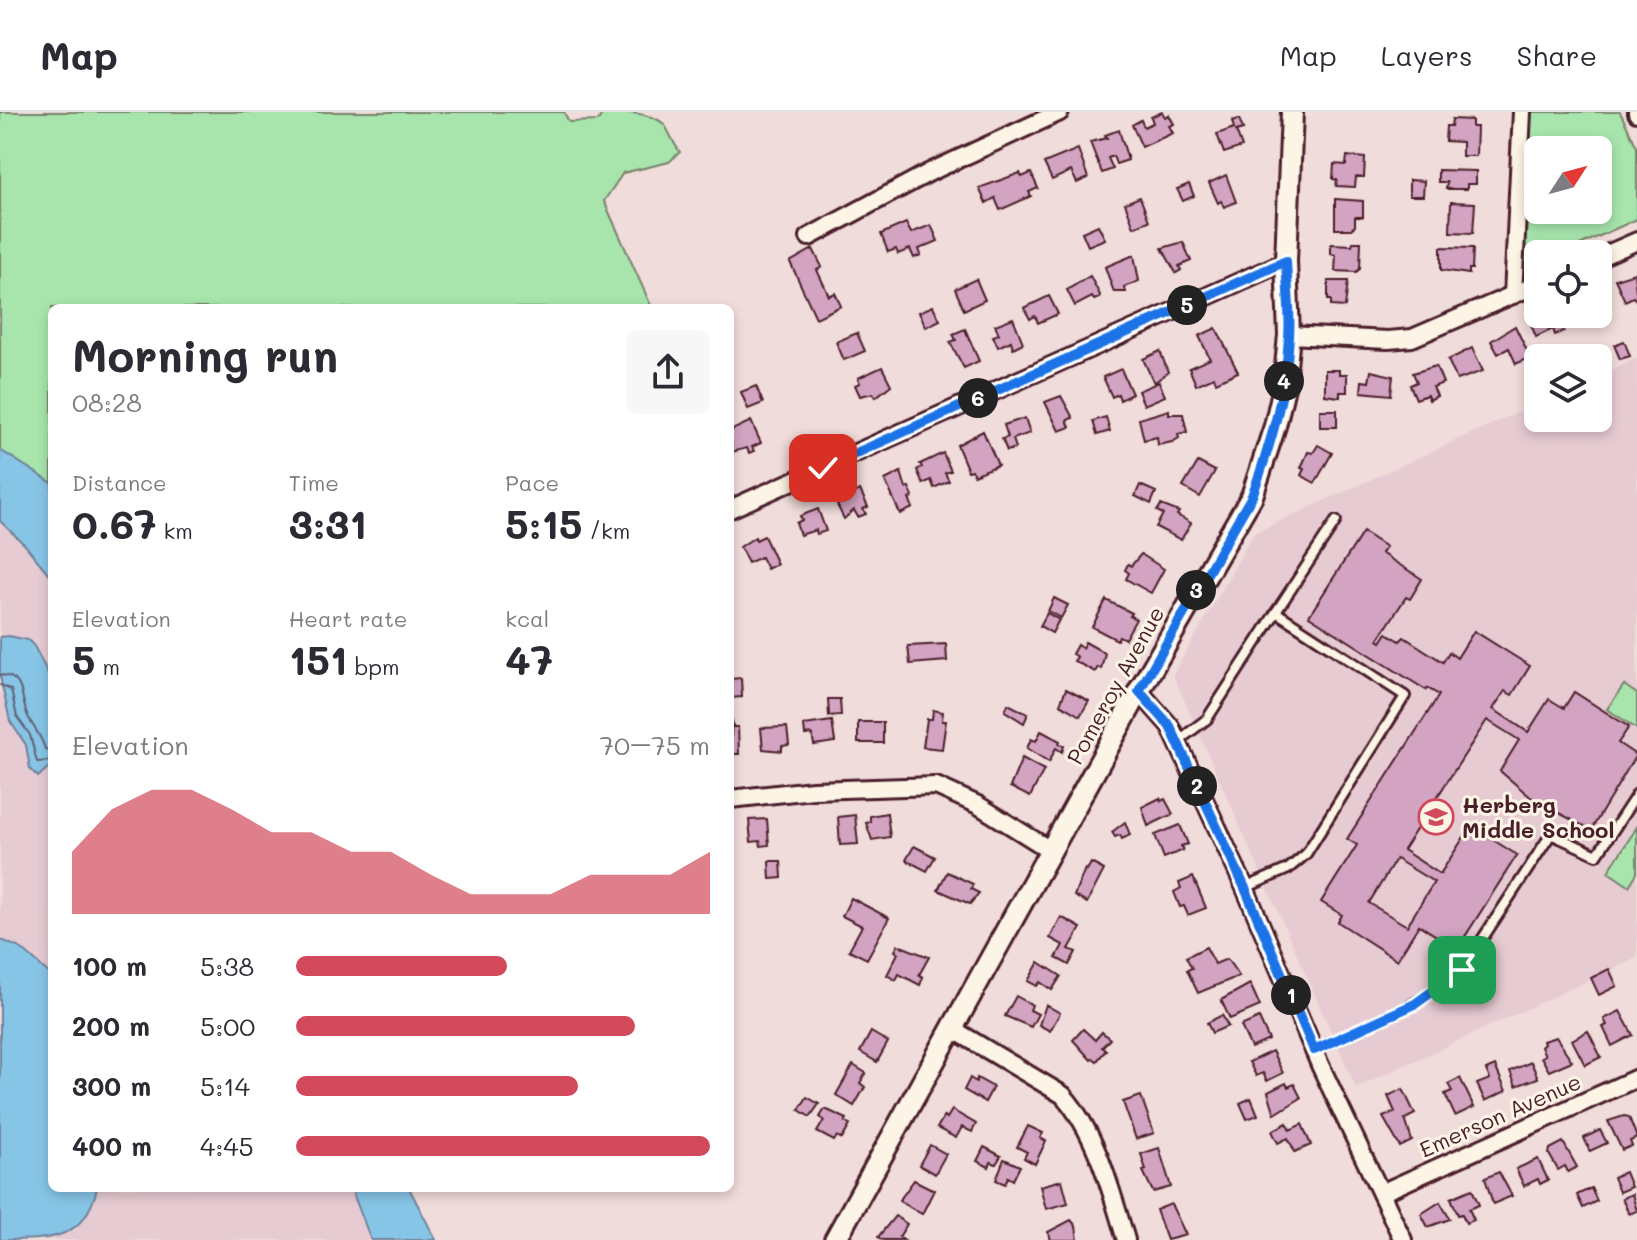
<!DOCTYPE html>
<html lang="en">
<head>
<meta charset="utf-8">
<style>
	body { margin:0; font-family:Mali,sans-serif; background:#f7f7f7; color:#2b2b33; height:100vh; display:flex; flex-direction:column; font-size:30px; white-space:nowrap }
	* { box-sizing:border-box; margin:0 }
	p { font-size:26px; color:#7c7c81 }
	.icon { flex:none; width:44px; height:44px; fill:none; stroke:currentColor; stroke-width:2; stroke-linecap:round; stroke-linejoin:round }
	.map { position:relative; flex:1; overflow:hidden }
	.drawer { position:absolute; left:48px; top:192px; width:686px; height:888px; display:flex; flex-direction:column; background:#fff; border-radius:12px; box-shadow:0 4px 12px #0003 }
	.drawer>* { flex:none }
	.needle { width:52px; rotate:54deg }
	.fabs { position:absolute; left:1524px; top:24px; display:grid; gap:16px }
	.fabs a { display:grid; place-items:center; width:88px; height:88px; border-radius:12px; background:#fff; box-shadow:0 4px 12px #0003; font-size:40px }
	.pin { position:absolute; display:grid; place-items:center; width:68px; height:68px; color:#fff; margin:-34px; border-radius:16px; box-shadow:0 4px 12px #0006 }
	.km { position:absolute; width:40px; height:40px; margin:-20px; border-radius:50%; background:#222; color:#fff; font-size:22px; line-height:40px; text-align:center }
	.round { display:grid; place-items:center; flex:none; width:84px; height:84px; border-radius:12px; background:#f7f7f7 }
	.headline { display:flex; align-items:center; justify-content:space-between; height:136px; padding:0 24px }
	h1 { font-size:44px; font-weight:700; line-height:60px }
	.stats { display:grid; grid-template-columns:repeat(3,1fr); gap:12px; height:136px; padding:8px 24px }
	.stats div { display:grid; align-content:center }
	.stats b { font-size:40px; font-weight:700 }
	.stats small { font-size:22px; font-weight:400 }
	.stats p { font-size:22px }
	.chart { height:224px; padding:16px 24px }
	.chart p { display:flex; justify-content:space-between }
	.chart svg { width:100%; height:144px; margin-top:8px; fill:#d1495b; opacity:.7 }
	ul { padding:0 24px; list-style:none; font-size:26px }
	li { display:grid; grid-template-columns:128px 96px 1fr; align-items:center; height:60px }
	li i { height:20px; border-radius:10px; background:#d1495b }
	header { display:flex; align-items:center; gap:48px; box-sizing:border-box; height:112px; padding:0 40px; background:#fff; border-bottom:2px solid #e1e1e2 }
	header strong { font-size:38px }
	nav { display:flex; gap:44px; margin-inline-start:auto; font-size:28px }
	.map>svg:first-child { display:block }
	.built { fill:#e7cbd3 }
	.green { fill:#a7e5ac; stroke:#78826c; stroke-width:2; fill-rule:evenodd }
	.water { fill:#87c5e7; stroke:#6f839c; stroke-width:2 }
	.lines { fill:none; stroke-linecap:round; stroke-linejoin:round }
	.shore { stroke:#626176; stroke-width:2 }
	.building { fill:#d3a3c2; stroke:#4a1f2b; stroke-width:2; fill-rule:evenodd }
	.service-casing { stroke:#4a1f2b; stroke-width:14 }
	.minor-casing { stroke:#4a1f2b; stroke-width:22 }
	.tertiary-casing { stroke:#4a1f2b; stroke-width:26 }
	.service { stroke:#fcf5e5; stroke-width:8 }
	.minor { stroke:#fcf5e5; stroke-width:16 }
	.tertiary { stroke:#fcf5e5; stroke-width:20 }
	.route-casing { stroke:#fff; stroke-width:16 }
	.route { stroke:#1a73e8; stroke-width:10 }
	.labels { text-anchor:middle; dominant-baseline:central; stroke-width:6; stroke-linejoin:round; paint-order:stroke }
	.street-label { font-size:22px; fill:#4a1f2b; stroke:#fcf5e5 }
	.poi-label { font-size:22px; font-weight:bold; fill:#4a1f2b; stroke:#fcf5e5; text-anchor:start }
</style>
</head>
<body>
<header>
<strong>Map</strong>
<nav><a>Map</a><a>Layers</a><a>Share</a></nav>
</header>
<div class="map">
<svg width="1637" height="1128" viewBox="0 0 1637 1128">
	<rect width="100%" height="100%" fill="#f0dcda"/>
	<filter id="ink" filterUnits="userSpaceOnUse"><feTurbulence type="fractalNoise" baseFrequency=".0125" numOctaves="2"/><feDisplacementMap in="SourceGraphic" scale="16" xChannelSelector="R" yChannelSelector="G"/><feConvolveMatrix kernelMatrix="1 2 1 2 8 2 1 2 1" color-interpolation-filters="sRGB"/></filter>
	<g filter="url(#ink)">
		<g class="built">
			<polygon points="1637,246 1637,846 1356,976 1173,563 1254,421 1538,291 1538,306 1598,306 1598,264"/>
			<polygon points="0,409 25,433 52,466 52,1076 351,1076 371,1128 0,1128"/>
		</g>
		<g class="green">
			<path d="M 0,0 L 564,0 L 569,10 L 598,9 L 603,0 C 623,0 651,0 664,12 C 670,21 673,31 680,40 L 669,50 L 623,61 L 604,89 L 652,196 L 52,196 L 52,371 L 0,338 Z"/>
			<path d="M 1528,0 L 1620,0 L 1637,35 L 1637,107 L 1560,142 L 1538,142 L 1538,152 L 1522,159 ZM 1538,38 L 1598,38 L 1598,98 L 1538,98 Z"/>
			<polygon points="1624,573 1637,582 1637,617 1607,597"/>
			<polygon points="1637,715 1637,761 1629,774 1608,760"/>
		</g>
		<g class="water">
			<polygon points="0,338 52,371 52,466 25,433 0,409"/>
			<polygon points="9,524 28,528 34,534 52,569 52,652 38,665 30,657 26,633 10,609 0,564 0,525"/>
			<path d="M 0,827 L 22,837 L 52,864 L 52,1076 L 97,1076 C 85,1128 51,1128 0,1128 Z"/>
			<polygon points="351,1076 409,1076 436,1128 371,1128"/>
		</g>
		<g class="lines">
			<g class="shore">
				<path d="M 0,563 C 25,564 20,584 27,602 C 32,615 41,622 45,637 L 52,639"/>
				<polyline points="0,573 11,578 17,605 30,623 37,650 52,649"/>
			</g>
		</g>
		<g class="building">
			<polygon points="1162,0 1165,5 1169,3 1174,12 1169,14 1173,21 1142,35 1132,13 1141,8 1144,15 1153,11 1151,5"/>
			<polygon points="1239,7 1243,17 1236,19 1242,35 1224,41 1217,22 1234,16 1232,9"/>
			<polygon points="1452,7 1472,8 1472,15 1477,15 1476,44 1462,44 1462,30 1445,29 1446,14 1451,14"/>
			<polygon points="1119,18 1128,48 1116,52 1113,44 1108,46 1113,57 1102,61 1090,30 1107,26 1105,23"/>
			<polygon points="1078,37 1088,66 1077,71 1071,59 1052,68 1044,51"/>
			<polygon points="1347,44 1365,46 1364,65 1356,65 1355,75 1336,74 1337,68 1333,67 1334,52 1346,53"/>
			<polygon points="1438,58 1476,59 1476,72 1467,72 1467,77 1446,77 1447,70 1438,70"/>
			<polygon points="1020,61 1022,65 1031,61 1038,76 1029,80 1031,84 1000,98 995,86 986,91 979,76"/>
			<polygon points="1226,63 1236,90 1224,95 1221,89 1218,91 1209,71"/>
			<polygon points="1409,68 1424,69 1423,84 1409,84"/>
			<polygon points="1189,72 1194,84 1183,89 1177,77"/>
			<polygon points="1140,85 1149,109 1134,115 1125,91"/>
			<polygon points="1335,87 1363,89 1363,105 1355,105 1355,114 1351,117 1335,117"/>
			<polygon points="1451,90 1475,91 1473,121 1450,120"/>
			<polygon points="906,111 911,121 931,113 938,129 919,137 921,143 914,146 910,137 898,142 896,137 888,140 881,122"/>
			<polygon points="1098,113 1105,127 1088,134 1082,120"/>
			<polygon points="1183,130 1191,149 1179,154 1181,158 1176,161 1162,136"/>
			<polygon points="1353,130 1361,130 1360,157 1356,160 1335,159 1336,143 1331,142 1331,132 1352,133"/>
			<polygon points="1441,135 1473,136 1472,157 1469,157 1469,162 1441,158"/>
			<polygon points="813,137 822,155 817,158 829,184 835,181 841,194 816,206 790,150"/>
			<polygon points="1134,143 1139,169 1124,175 1126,180 1114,180 1105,155"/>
			<polygon points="1634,161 1637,189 1633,185 1625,189 1615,167"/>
			<polygon points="1090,164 1100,183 1099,186 1094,188 1092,185 1075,194 1067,178"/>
			<polygon points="976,167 985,188 964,198 955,177"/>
			<polygon points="1328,169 1348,169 1345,195 1331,194 1331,188 1328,188"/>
			<polygon points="1598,177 1607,196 1601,199 1606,209 1598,213 1592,202 1598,202"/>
			<polygon points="1049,184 1058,202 1038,211 1035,204 1030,207 1024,196"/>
			<polygon points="933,194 940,208 926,215 919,200"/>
			<polygon points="1540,202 1559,202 1564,219 1555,223 1553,217 1536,225 1530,210"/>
			<polygon points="1013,206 1023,231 1013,236 1011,229 998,235 993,224 999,222 995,213"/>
			<polygon points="1515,214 1530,245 1516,252 1509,236 1498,242 1491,229"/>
			<polygon points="1216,216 1238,260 1216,270 1214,265 1196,273 1189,256 1210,247 1199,224"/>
			<polygon points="965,217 979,249 964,256 950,230 956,228 953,222"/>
			<polygon points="857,221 865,239 844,248 836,230"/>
			<polygon points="1624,229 1630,244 1620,247 1614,233"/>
			<polygon points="1472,236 1483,259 1457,268 1448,248"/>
			<polygon points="1160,239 1168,260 1154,271 1143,247"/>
			<polygon points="1436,254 1443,271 1433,275 1437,284 1429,288 1427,283 1416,287 1410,273 1417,270 1413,261"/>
			<polygon points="882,255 891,273 876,285 873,281 860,284 855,273 860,271 858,266"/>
			<polygon points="1121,257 1132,282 1120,288 1118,282 1112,285 1103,265"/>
			<polygon points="1325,258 1339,258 1339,262 1347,262 1347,280 1340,280 1340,285 1325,283"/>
			<polygon points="1371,259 1393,264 1391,283 1361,280 1362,269 1369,270"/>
			<polygon points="1159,270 1165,284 1144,293 1138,279"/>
			<polygon points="756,274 763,291 748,297 741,280"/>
			<polygon points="1061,284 1073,306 1067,308 1070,315 1059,319 1045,290"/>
			<polygon points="1169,298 1169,302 1183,302 1187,320 1178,322 1179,326 1172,330 1158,333 1157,325 1144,328 1139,307"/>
			<rect x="1320" y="298" width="17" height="17"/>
			<polygon points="1106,305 1110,319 1097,323 1093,309"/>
			<polygon points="1025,306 1030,321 1013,327 1016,336 1007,339 1002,327 1008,325 1004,313"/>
			<polygon points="751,309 761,331 752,335 754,339 749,341 747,336 732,340 730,319"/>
			<polygon points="983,319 998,353 974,363 972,358 968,359 957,333"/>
			<polygon points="1318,333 1332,341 1315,371 1301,363 1304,357 1301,356 1308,340 1313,341"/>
			<polygon points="943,341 951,359 945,361 949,369 934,376 931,368 923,372 917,358 922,355 920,352"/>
			<polygon points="1198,350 1215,359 1200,385 1183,375"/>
			<polygon points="901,360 906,376 909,375 913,385 909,387 913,396 900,402 885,368"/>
			<polygon points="1140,373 1156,380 1151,392 1135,384"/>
			<polygon points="860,378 868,395 863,397 866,402 858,405 854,398 844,407 837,393 842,390 841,387"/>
			<polygon points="1161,393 1179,400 1177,403 1191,411 1181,428 1156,415 1163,402 1157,399"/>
			<polygon points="818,397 826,419 817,422 816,418 800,423 796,411 802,408 800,404"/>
			<path d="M 1363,420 L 1386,435 L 1381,441 L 1422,467 L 1410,487 L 1406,485 L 1378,528 L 1381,530 L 1387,521 L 1400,529 L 1404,525 L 1443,550 L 1449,540 L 1457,546 L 1474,519 L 1530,554 L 1512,583 L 1505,579 L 1493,597 L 1528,620 L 1549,587 L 1564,596 L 1574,580 L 1629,615 L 1618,631 L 1636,643 L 1591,718 L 1534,688 L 1500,659 L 1519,628 L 1487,608 L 1403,738 L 1440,762 L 1471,714 L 1517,743 L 1457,837 L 1419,813 L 1397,848 L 1338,810 L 1342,803 L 1321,790 L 1357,733 L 1347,727 L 1439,583 L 1427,576 L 1426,578 L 1309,504 ZM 1396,747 L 1434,770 L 1407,814 L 1369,791 Z"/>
			<polygon points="764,424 777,452 767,457 761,445 748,451 740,435 755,425 756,428"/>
			<polygon points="1141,442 1164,457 1151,481 1126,467 1129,461 1125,458 1128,452 1131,454"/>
			<polygon points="1054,486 1068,493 1061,506 1048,499"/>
			<polygon points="1106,488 1132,501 1130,504 1136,507 1125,527 1119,524 1117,528 1092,515"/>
			<polygon points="1047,501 1059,508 1052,521 1040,514"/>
			<polygon points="1085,530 1105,541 1101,557 1098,555 1095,560 1074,549 1077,545 1072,542 1077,533 1082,536"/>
			<polygon points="946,532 947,549 910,552 908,534"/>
			<polygon points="741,566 742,585 730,586 730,567"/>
			<polygon points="1066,577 1089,589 1080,604 1060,592"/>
			<polygon points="828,587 840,587 841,603 829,604"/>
			<polygon points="1008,592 1028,602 1024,611 1005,599"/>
			<polygon points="933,598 943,600 942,609 946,609 942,637 923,635 927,607 932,607"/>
			<polygon points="732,607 733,615 738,615 739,642 731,642 730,645"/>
			<polygon points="832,609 835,630 814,633 812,622 805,623 804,613"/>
			<rect x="858" y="610" width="25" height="21"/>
			<polygon points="787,615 789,633 782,634 782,639 763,637 761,616"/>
			<polygon points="1041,619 1060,629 1059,632 1064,634 1062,640 1056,636 1049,650 1027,636 1031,627 1036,629"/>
			<polygon points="1022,646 1044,658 1030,685 1010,675"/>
			<polygon points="1160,686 1161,689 1165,687 1173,702 1148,714 1142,695"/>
			<polygon points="887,701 890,725 872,728 866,711 870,710 870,704"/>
			<polygon points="855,703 858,732 840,733 838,705"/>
			<polygon points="767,707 769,733 761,734 760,729 751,730 749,708"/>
			<polygon points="1125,710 1130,723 1122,727 1120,723 1115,725 1112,720"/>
			<polygon points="1180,713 1188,732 1181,734 1183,738 1164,746 1155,723"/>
			<polygon points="914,734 935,745 927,759 906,748"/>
			<polygon points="769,749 781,749 782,766 770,767"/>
			<polygon points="1091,751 1104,758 1087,791 1074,784 1085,757 1087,758"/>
			<polygon points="947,760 973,772 971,777 979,781 970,792 938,778"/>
			<polygon points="1193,765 1206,796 1188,803 1184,794 1180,795 1174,780 1181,776 1179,771"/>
			<polygon points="851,786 889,806 867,847 849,838 862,814 842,804"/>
			<polygon points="1061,805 1081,816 1069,837 1076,840 1069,853 1056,846 1063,833 1050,826"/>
			<polygon points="898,833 929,845 919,863 923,865 920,873 899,862 896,868 887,863 898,841 895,839"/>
			<polygon points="1206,835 1215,852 1227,847 1239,864 1198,881 1187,858 1192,856 1186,845"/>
			<polygon points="1039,850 1061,864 1052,878 1040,870 1037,874 1028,869"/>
			<polygon points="1609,857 1617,874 1599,883 1591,866"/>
			<polygon points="1250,872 1260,894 1230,907 1221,888"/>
			<polygon points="1016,884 1032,893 1030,898 1038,902 1031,915 1005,904"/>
			<polygon points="1046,893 1060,901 1050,919 1039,913"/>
			<polygon points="1620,899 1633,923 1612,934 1603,915 1607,913 1604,907"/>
			<polygon points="1222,903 1228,914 1212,921 1207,911"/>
			<polygon points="1259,906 1269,928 1251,936 1241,914"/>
			<polygon points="1083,917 1095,928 1102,920 1110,927 1102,935 1106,938 1097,949 1093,946 1091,948 1073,928"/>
			<polygon points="1588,919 1601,945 1585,953 1572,928"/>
			<polygon points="871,920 888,930 877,950 860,940"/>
			<polygon points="1556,925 1572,949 1549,959 1541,945 1545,943 1541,935 1544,932 1543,929"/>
			<polygon points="1272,939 1283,961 1267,969 1263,961 1256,964 1249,950"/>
			<polygon points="1531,950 1538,966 1516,974 1510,959"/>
			<polygon points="853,953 866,961 860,971 865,975 854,994 836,983"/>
			<polygon points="1495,954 1506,979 1485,989 1477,972 1490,967 1486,958"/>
			<polygon points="970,966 976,970 977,966 993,975 985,990 964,978"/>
			<polygon points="1460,966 1474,995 1455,1004 1445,982 1452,979 1448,972"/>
			<polygon points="1286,971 1288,975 1294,972 1301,986 1275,1002 1268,980"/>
			<polygon points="1403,977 1415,1002 1405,1007 1412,1029 1400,1035 1383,1005 1395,1000 1388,984"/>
			<polygon points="1141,984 1154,1021 1136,1027 1123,990"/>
			<polygon points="807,985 819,992 810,1005 799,998"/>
			<polygon points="1251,986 1258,1003 1247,1007 1240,991"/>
			<polygon points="825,997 847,1007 845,1010 850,1013 842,1027 837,1024 834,1029 817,1020 824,1008 820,1005"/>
			<polygon points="952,998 976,1012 972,1020 962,1015 956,1026 937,1016 944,1004 947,1006"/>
			<polygon points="1624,1004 1629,1005 1637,1026 1630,1029 1632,1034 1622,1038 1608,1009"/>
			<polygon points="1287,1011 1290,1018 1302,1012 1311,1033 1295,1040 1288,1026 1278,1031 1272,1019"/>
			<polygon points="1028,1014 1043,1021 1040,1026 1046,1029 1035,1052 1024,1046 1027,1040 1017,1035"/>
			<polygon points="1600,1018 1607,1031 1590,1039 1584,1026"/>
			<polygon points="1563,1030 1577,1055 1568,1060 1565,1054 1558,1058 1549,1042 1550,1037"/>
			<polygon points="930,1033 946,1042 935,1062 919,1053"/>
			<polygon points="984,1035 1001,1044 996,1052 991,1050 989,1055 977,1049"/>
			<polygon points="1159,1036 1171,1075 1153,1080 1143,1059 1146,1058 1141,1042"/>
			<polygon points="1004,1047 1020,1054 1013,1068 1008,1065 1005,1072 996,1068"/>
			<polygon points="1538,1047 1548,1068 1540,1072 1538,1067 1524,1074 1516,1057"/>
			<polygon points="1499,1060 1512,1084 1493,1092 1485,1066"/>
			<polygon points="1625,1060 1631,1075 1619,1080 1613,1065"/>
			<polygon points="914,1068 934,1078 922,1102 899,1089"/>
			<polygon points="1062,1068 1068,1091 1046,1097 1040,1074"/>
			<polygon points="1591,1076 1597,1089 1583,1096 1577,1083"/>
			<polygon points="1472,1077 1479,1093 1469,1097 1474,1108 1466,1111 1462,1102 1458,1103 1451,1086"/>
			<polygon points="1632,1082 1637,1099 1629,1102 1622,1086"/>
			<polygon points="1440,1090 1450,1107 1428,1115 1421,1102"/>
			<polygon points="1171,1092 1186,1123 1167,1128 1156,1098"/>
			<polygon points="895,1104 907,1112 899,1125 904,1128 883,1128 878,1125"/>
			<polygon points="1071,1108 1076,1114 1078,1128 1051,1128 1048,1120"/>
		</g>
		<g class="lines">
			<defs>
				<g id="service">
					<polyline points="1276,500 1336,409"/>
					<polyline points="1178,629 1207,607 1276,500 1405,584 1306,742 1288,757 1245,776"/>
					<path d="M 1314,938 C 1365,915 1419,895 1462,858 L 1551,722 L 1597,743 L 1637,682"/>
				</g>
				<g id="minor">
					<polyline points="1637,0 1637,1"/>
					<polyline points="809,125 930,60 1060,0"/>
					<polyline points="1598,146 1637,129"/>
					<polyline points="1513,183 1522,0"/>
					<polyline points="1289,223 1388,228 1412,226 1538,172"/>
					<polyline points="730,397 1286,149"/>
					<polyline points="1139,579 1170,614 1245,776 1320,953 1403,1128"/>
					<polyline points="730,687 813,678 936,674 978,693 1050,738"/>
					<path d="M 951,916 L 1063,983 C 1097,1022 1111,1079 1126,1128"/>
					<polyline points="1381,1081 1637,966"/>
				</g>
				<polyline id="tertiary" points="835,1128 1139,579 1252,384 1275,314 1284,275 1289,223 1286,149 1292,0"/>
			</defs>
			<use href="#service" class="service-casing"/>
			<use href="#minor" class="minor-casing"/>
			<use href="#tertiary" class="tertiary-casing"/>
			<use href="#service" class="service"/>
			<use href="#minor" class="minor"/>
			<use href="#tertiary" class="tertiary"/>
		</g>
	</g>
	<g class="lines" filter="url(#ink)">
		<defs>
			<path id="route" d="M 823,356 L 1286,149 C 1287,174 1291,200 1289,225 C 1286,280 1271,332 1252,384 L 1139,579 L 1170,614 L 1245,776 L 1314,938 L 1415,892 L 1462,858"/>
		</defs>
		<use href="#route" class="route-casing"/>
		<use href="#route" class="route"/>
	</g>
	<defs>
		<symbol id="school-ring" viewBox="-11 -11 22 22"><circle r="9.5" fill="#fcf5e5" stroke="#d1495b" stroke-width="1.5"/><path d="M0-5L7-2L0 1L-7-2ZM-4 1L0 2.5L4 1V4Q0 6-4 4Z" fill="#d1495b"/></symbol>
	</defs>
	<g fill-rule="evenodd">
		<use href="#school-ring" x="1416" y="685" width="40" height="40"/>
	</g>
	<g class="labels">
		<g class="street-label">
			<text transform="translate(1115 573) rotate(-61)">Pomeroy Avenue</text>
			<text transform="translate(1500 1003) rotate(-24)">Emerson Avenue</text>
		</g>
		<g class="poi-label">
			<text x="1462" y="692">Herberg<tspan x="1462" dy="25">Middle School</tspan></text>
		</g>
	</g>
</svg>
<div class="fabs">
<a><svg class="needle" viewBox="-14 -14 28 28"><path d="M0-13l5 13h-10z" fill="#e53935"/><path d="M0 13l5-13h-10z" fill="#7c7c81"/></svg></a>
<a><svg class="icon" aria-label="locate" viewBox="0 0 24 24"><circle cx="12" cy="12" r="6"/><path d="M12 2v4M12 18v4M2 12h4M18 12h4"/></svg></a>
<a><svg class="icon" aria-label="layers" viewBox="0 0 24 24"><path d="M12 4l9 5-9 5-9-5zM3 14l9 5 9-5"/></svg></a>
</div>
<div class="pin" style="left:1462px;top:858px;background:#1e9e55"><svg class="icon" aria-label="arrive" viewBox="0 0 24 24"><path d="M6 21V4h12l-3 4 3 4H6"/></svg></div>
<div class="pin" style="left:823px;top:356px;background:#d93025"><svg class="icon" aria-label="check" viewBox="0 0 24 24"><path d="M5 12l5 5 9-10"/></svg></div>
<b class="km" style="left:1291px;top:883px">1</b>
<b class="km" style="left:1197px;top:674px">2</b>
<b class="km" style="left:1196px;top:478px">3</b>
<b class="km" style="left:1284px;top:269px">4</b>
<b class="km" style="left:1187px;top:193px">5</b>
<b class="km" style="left:978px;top:286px">6</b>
<section class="drawer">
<div class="headline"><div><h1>Morning run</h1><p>08:28</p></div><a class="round"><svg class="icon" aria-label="share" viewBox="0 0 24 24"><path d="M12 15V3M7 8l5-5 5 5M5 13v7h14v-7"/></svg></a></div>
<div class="stats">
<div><p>Distance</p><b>0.67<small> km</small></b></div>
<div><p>Time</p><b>3:31</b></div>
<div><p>Pace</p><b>5:15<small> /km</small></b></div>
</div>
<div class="stats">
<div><p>Elevation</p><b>5<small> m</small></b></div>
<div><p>Heart rate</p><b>151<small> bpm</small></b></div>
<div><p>kcal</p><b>47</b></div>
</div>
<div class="chart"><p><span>Elevation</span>70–75 m</p>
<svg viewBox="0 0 160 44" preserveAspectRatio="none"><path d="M0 44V25L10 12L20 6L30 6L40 12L50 19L60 19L70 25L80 25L90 32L100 38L110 38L120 38L130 32L140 32L150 32L160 25V44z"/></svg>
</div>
<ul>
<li><b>100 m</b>5:38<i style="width:51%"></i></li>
<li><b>200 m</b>5:00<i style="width:82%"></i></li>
<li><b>300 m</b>5:14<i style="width:68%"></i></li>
<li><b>400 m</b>4:45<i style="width:100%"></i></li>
</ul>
</section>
</div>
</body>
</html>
